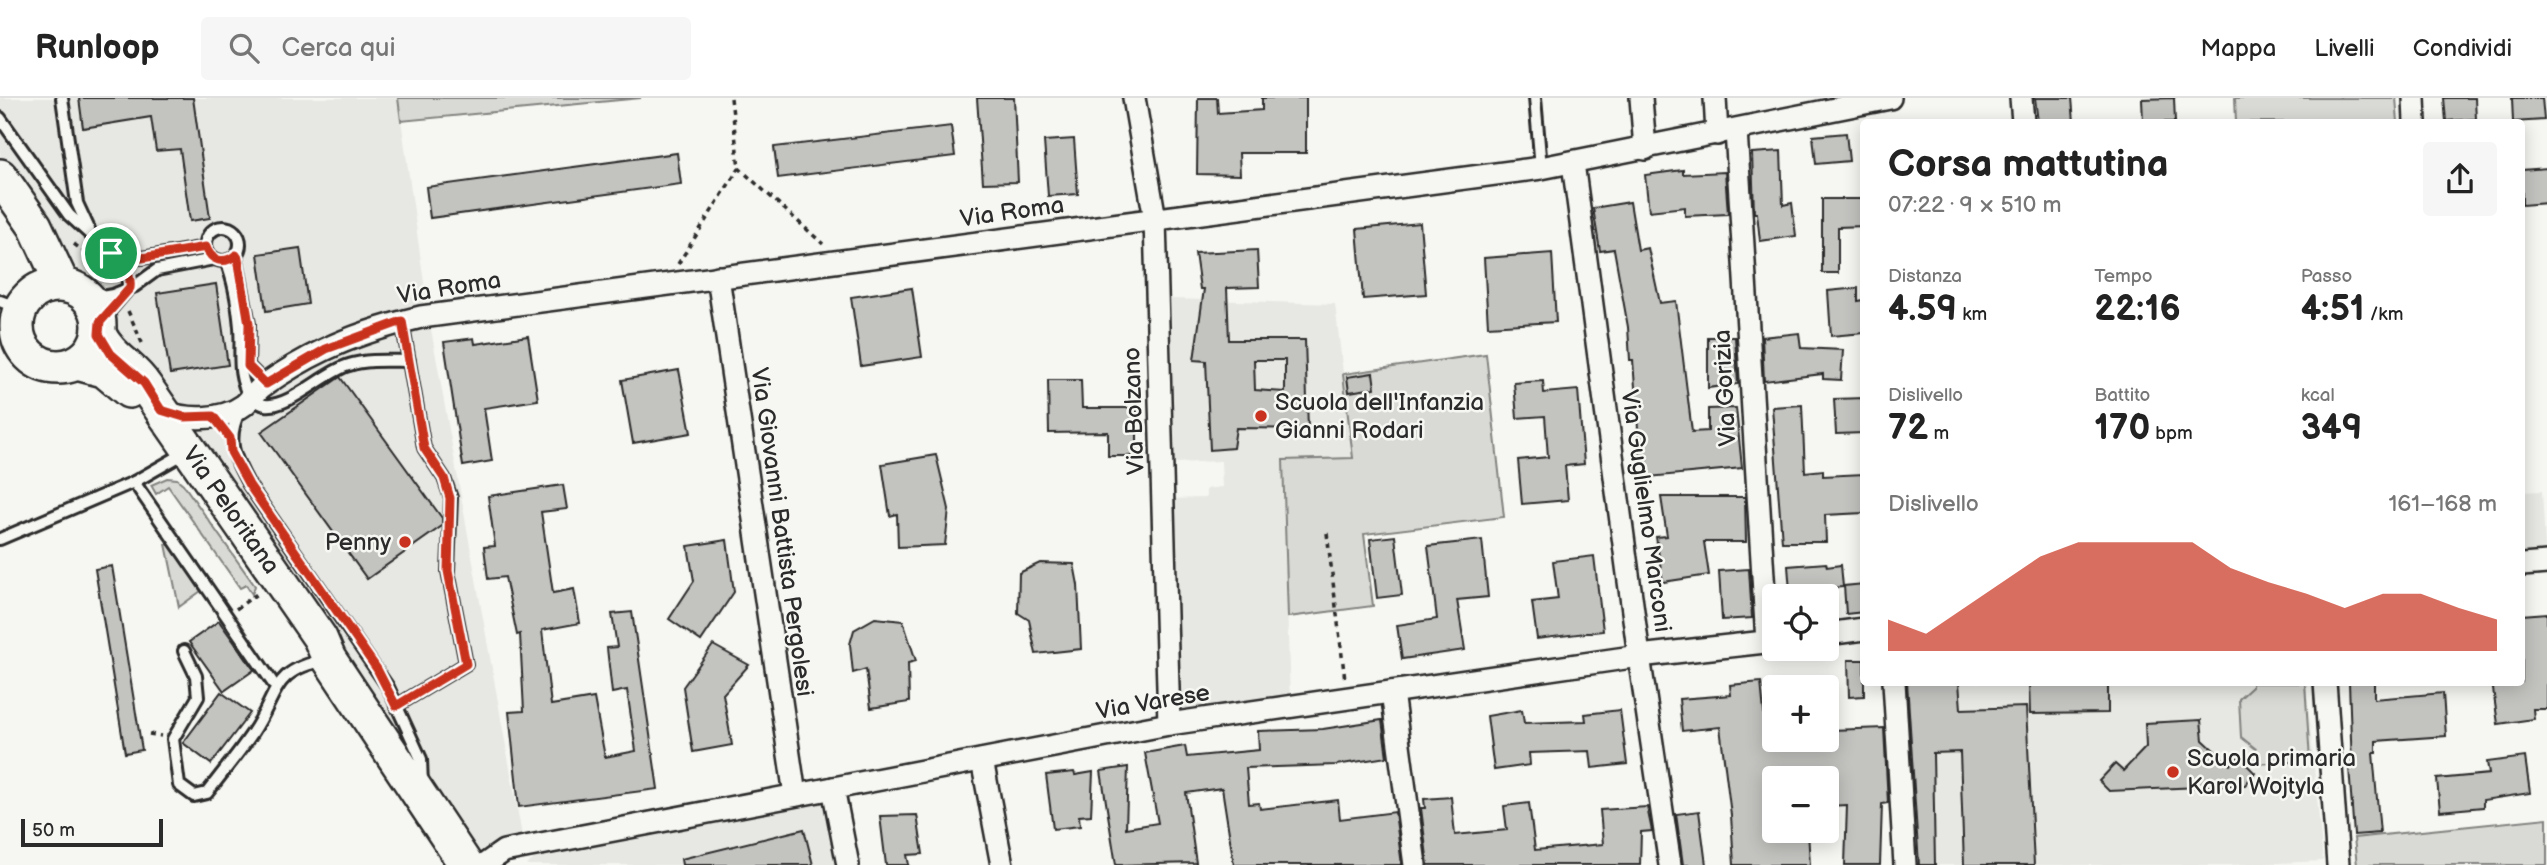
<!DOCTYPE html>
<html lang="it">
<head>
<meta charset="utf-8">
<style>
	body { margin:0; font-family:"Balsamiq Sans",sans-serif; background:#f6f6f6; color:#222; height:100vh; display:flex; flex-direction:column; font-size:26px; white-space:nowrap }
	* { box-sizing:border-box; margin:0 }
	p { font-size:23px; color:#767676 }
	.icon { flex:none; width:38px; height:38px; fill:none; stroke:currentColor; stroke-width:2; stroke-linecap:round; stroke-linejoin:round }
	.map { position:relative; flex:1; overflow:hidden }
	.details { position:absolute; left:1860px; top:21px; width:665px; height:567px; display:flex; flex-direction:column; background:#fff; border-radius:7px; box-shadow:0 4px 18px #0003 }
	.details>* { flex:none }
	.tools { position:absolute; left:1762px; top:486px; display:grid; gap:14px }
	.tools a { display:grid; place-items:center; width:77px; height:77px; border-radius:7px; background:#fff; box-shadow:0 4px 18px #0003; font-size:35px }
	.scale { position:absolute; left:21px; bottom:18px; width:142px; box-sizing:border-box; padding-left:7px; border:4px solid #2b2b2b; border-top:0; font-size:19px; line-height:24px; white-space:nowrap; color:#2b2b2b; -webkit-text-stroke:5px #f6f6f2; paint-order:stroke }
	.pin { position:absolute; display:grid; place-items:center; width:60px; height:60px; color:#fff; margin:-30px; border:4px solid #fff; border-radius:50%; box-shadow:0 2px 7px #0007 }
	.round { display:grid; place-items:center; flex:none; width:74px; height:74px; border-radius:7px; background:#f6f6f6 }
	.overview { display:flex; align-items:center; justify-content:space-between; height:119px; padding:0 28px }
	h1 { font-size:38px; font-weight:700; line-height:52px }
	.metrics { display:grid; grid-template-columns:repeat(3,1fr); gap:10px; height:119px; padding:7px 28px }
	.metrics div { display:grid; align-content:center }
	.metrics b { font-size:35px; font-weight:700 }
	.metrics small { font-size:19px; font-weight:400 }
	.metrics p { font-size:19px }
	.chart { height:196px; padding:14px 28px }
	.chart p { display:flex; justify-content:space-between }
	.chart svg { width:100%; height:126px; margin-top:7px; fill:#c8321e; opacity:.7 }
	header { display:flex; align-items:center; gap:42px; box-sizing:border-box; height:98px; padding:0 35px; background:#fff; border-bottom:2px solid #e0e0e0 }
	header strong { font-size:33px }
	nav { display:flex; gap:38px; margin-inline-start:auto; font-size:24px }
	.search { width:490px; height:63px; background:#f6f6f6; display:flex; align-items:center; gap:18px; box-sizing:border-box; padding:0 24px; border-radius:7px; color:#767676; font-size:26px }
	.map>svg:first-child { display:block }
	.built { fill:#e7e7e3 }
	.green { fill:#d9d9d5; stroke:#828280; stroke-width:2 }
	.building { fill:#c3c3c0; stroke:#2b2b2b; stroke-width:2; fill-rule:evenodd }
	.lines { fill:none; stroke-linecap:round; stroke-linejoin:round }
	.service-casing { stroke:#2b2b2b; stroke-width:16 }
	.minor-casing { stroke:#2b2b2b; stroke-width:26 }
	.primary-casing { stroke:#2b2b2b; stroke-width:38 }
	.path { stroke:#2b2b2b; stroke-width:3.5; stroke-dasharray:5 5; stroke-linecap:butt }
	.service { stroke:#f6f6f2; stroke-width:10 }
	.minor { stroke:#f6f6f2; stroke-width:21 }
	.primary { stroke:#f6f6f2; stroke-width:33 }
	.route-casing { stroke:#fff; stroke-width:14 }
	.route { stroke:#c8321e; stroke-width:9 }
	.poi-dot { fill:#c8321e; stroke:#f6f6f2; stroke-width:2.5 }
	.labels { text-anchor:middle; dominant-baseline:central; stroke-width:5; stroke-linejoin:round; paint-order:stroke }
	.street-label { font-size:24px; fill:#2b2b2b; stroke:#f6f6f2 }
	.poi-label { font-size:24px; fill:#2b2b2b; stroke:#f6f6f2; text-anchor:start }
</style>
</head>
<body>
<header>
<strong>Runloop</strong>
<div class="search"><svg class="icon" aria-label="search" viewBox="0 0 24 24"><circle cx="10" cy="10" r="6"/><path d="M15 15l6 6"/></svg>Cerca qui</div>
<nav><a>Mappa</a><a>Livelli</a><a>Condividi</a></nav>
</header>
<div class="map">
<svg width="2547" height="767" viewBox="0 0 2547 767">
	<rect width="100%" height="100%" fill="#f6f6f2"/>
	<filter id="ink" filterUnits="userSpaceOnUse"><feTurbulence type="fractalNoise" baseFrequency=".0143" numOctaves="2"/><feDisplacementMap in="SourceGraphic" scale="14" xChannelSelector="R" yChannelSelector="G"/><feConvolveMatrix kernelMatrix="1 2 1 2 8 2 1 2 1" color-interpolation-filters="sRGB"/></filter>
	<g filter="url(#ink)">
		<g class="built">
			<polygon points="0,0 398,0 429,220 523,743 489,749 472,756 101,219 91,198 66,184 0,73"/>
			<polygon points="1171,201 1335,206 1353,360 1283,362 1290,606 1171,623 1167,401 1206,400 1206,391 1222,389 1221,363 1175,365"/>
			<polygon points="2542,393 2546,466 2522,468 2522,394"/>
			<polygon points="1907,585 2306,585 2323,763 2228,767 1919,767 1919,747 1913,736"/>
			<polygon points="830,695 844,767 526,767 545,753"/>
		</g>
		<g class="green">
			<polygon points="398,0 641,0 401,23"/>
			<polygon points="2235,0 2396,0 2398,24 2236,24"/>
			<polygon points="1486,256 1504,419 1364,436 1373,508 1288,519 1283,362 1353,360 1343,276"/>
			<polygon points="167,380 177,381 183,386 255,488 252,496 246,487 240,490 168,388 156,396 151,387"/>
			<polygon points="166,446 170,447 201,493 179,509"/>
			<polygon points="2252,585 2305,585 2310,663 2256,666 2256,651 2241,639 2239,601 2252,589"/>
			<polygon points="2547,720 2547,767 2357,767 2354,740"/>
		</g>
		<g class="building">
			<polygon points="79,0 193,0 210,120 190,123 180,51 156,53 151,19 83,30"/>
			<polygon points="977,0 1014,0 1018,84 983,85"/>
			<polygon points="1198,0 1217,0 1218,15 1262,12 1262,0 1306,0 1306,55 1239,55 1240,77 1197,76"/>
			<polygon points="2035,0 2072,0 2074,24 2038,24"/>
			<polygon points="2174,0 2175,24 2143,24 2142,1"/>
			<polygon points="2444,0 2475,0 2476,21 2446,23"/>
			<polygon points="2512,0 2542,0 2544,22 2513,24"/>
			<polygon points="951,28 955,58 778,80 774,49"/>
			<polygon points="1846,35 1849,63 1816,66 1813,38"/>
			<polygon points="1074,41 1078,96 1048,98 1044,43"/>
			<polygon points="1781,53 1783,107 1792,105 1796,138 1760,143 1757,115 1754,115 1752,55"/>
			<polygon points="677,55 681,86 430,120 426,89"/>
			<polygon points="2547,70 2547,105 2522,107 2522,72"/>
			<polygon points="1683,72 1683,76 1725,74 1728,116 1685,118 1685,109 1649,113 1645,77"/>
			<polygon points="1822,101 1864,101 1864,128 1838,129 1838,175 1822,175"/>
			<polygon points="1630,104 1638,152 1648,150 1660,205 1676,203 1692,334 1708,333 1708,311 1736,310 1742,370 1649,379 1646,357 1640,358 1633,262 1630,262 1628,229 1614,151 1600,153 1593,110"/>
			<polygon points="1420,125 1426,196 1363,201 1357,131"/>
			<polygon points="300,150 308,206 266,213 258,156"/>
			<path d="M 1257,152 L 1259,189 L 1227,190 L 1229,242 L 1305,242 L 1308,331 L 1236,330 L 1233,350 L 1210,352 L 1206,263 L 1194,262 L 1204,191 L 1200,191 L 1195,155 ZM 1254,262 L 1285,262 L 1285,294 L 1255,292 Z"/>
			<polygon points="1552,155 1556,224 1488,228 1484,160"/>
			<polygon points="216,186 228,267 170,276 157,195"/>
			<polygon points="912,190 922,259 861,268 851,199"/>
			<polygon points="1858,190 1858,203 1864,202 1864,235 1831,238 1828,193"/>
			<polygon points="1799,235 1801,250 1843,252 1841,282 1823,281 1823,276 1764,283 1762,239"/>
			<polygon points="528,238 538,302 484,310 492,363 463,368 444,244 474,240 475,246"/>
			<polygon points="1708,239 1735,239 1738,286 1708,290"/>
			<polygon points="679,272 691,335 633,345 622,282"/>
			<polygon points="1373,275 1375,290 1349,294 1347,279"/>
			<polygon points="340,279 442,420 442,428 367,481 261,334"/>
			<polygon points="1048,282 1081,282 1082,310 1137,310 1137,358 1108,358 1108,334 1049,335"/>
			<polygon points="1543,283 1544,295 1578,292 1584,366 1565,368 1568,402 1522,406 1518,362 1548,359 1545,318 1517,320 1514,285"/>
			<polygon points="1864,300 1864,335 1836,336 1834,301"/>
			<polygon points="1802,307 1805,374 1823,372 1823,378 1864,376 1864,415 1825,417 1826,444 1782,444 1772,309"/>
			<polygon points="936,357 949,411 945,447 898,449 897,416 890,418 882,366"/>
			<polygon points="563,387 567,411 541,414 553,495 574,491 580,525 542,532 551,607 594,600 605,659 636,653 627,592 612,595 607,550 617,549 612,516 632,514 658,691 519,709 509,614 524,613 520,536 517,537 505,479 488,481 484,449 495,448 488,398"/>
			<polygon points="1661,399 1745,399 1746,444 1704,444 1709,477 1663,484 1656,439 1667,438"/>
			<polygon points="1395,438 1402,497 1377,500 1370,441"/>
			<polygon points="727,442 734,494 701,543 669,521 694,483 688,448"/>
			<polygon points="1482,442 1488,499 1457,502 1465,552 1402,561 1397,527 1437,521 1428,448"/>
			<polygon points="1594,458 1603,533 1537,541 1532,504 1558,501 1553,463"/>
			<polygon points="1040,465 1074,466 1078,487 1081,551 1036,556 1029,522 1018,515 1019,475"/>
			<polygon points="1826,465 1827,469 1841,467 1843,489 1790,493 1788,468"/>
			<polygon points="112,468 142,652 125,655 95,471"/>
			<polygon points="1749,471 1752,520 1722,522 1719,473"/>
			<polygon points="1864,486 1864,514 1846,516 1844,488"/>
			<polygon points="2547,515 2547,611 2533,611 2534,621 2498,626 2492,584 2522,584 2522,517"/>
			<polygon points="875,520 903,523 916,563 908,565 909,604 871,610 866,571 853,575 850,546 854,532"/>
			<polygon points="219,523 254,572 224,593 189,544"/>
			<polygon points="713,547 749,567 723,596 732,647 693,654 683,589"/>
			<polygon points="1848,562 1864,562 1864,598 1849,599"/>
			<polygon points="1761,584 1767,645 1831,644 1831,632 1884,630 1888,705 1882,706 1880,767 1845,767 1847,707 1827,708 1827,681 1774,681 1774,733 1808,733 1810,767 1734,767 1731,717 1720,629 1682,633 1679,601 1731,597 1730,587"/>
			<polygon points="1907,584 1959,584 1961,611 2026,609 2034,767 1964,767 1960,654 1933,655 1935,767 1919,767"/>
			<polygon points="2029,584 2108,584 2108,615 2030,616"/>
			<polygon points="2349,584 2374,584 2374,601 2443,595 2446,638 2376,643 2376,655 2373,655 2380,735 2354,737 2349,669 2352,669"/>
			<polygon points="221,594 250,615 211,666 183,645"/>
			<polygon points="1522,612 1524,625 1586,623 1585,616 1620,612 1627,666 1592,670 1590,653 1529,655 1530,667 1494,672 1487,618"/>
			<polygon points="1382,622 1387,659 1336,667 1246,670 1249,706 1259,705 1260,711 1338,702 1340,721 1395,714 1402,767 1234,767 1222,690 1186,695 1196,765 1116,767 1101,673 1128,669 1126,730 1158,725 1145,655 1185,648 1187,659 1259,652 1258,633 1323,631"/>
			<polygon points="2201,622 2203,642 2230,667 2239,659 2255,675 2245,687 2109,693 2099,683 2115,666 2123,673 2146,649 2145,625"/>
			<polygon points="2525,659 2530,695 2483,702 2483,709 2440,713 2437,681 2489,676 2487,664"/>
			<polygon points="1074,674 1075,677 1093,674 1091,717 1079,718 1080,728 1053,731 1046,677"/>
			<polygon points="1451,699 1455,737 1507,732 1504,708 1529,705 1535,752 1603,746 1600,712 1647,709 1652,733 1641,734 1640,767 1428,767 1421,710 1425,710 1424,701"/>
			<polygon points="1699,713 1706,767 1683,767 1676,716"/>
			<polygon points="917,717 923,756 907,757 909,767 886,767 880,718"/>
			<polygon points="804,731 813,767 682,767 681,761"/>
		</g>
		<g class="lines">
			<defs>
				<g id="service">
					<polyline points="62,0 77,105 89,131"/>
					<polyline points="1535,0 1541,70"/>
					<polyline points="0,20 69,117 125,168 129,190 100,224"/>
					<circle cx="223" cy="146" r="17"/>
					<polyline points="116,156 142,160 206,149"/>
					<polyline points="236,157 249,226 248,268 266,286"/>
					<path d="M 226,163 C 234,183 238,207 240,229 C 242,256 236,275 250,300 C 255,302 261,306 265,307 C 290,310 324,274 349,267 C 368,261 390,263 409,263"/>
					<polyline points="90,201 113,197 135,188 157,172 214,161"/>
					<polyline points="0,203 21,211"/>
					<path d="M 240,312 C 225,342 234,359 249,387 L 388,589 L 421,661 L 422,687"/>
					<polyline points="176,360 134,384 275,588"/>
					<polyline points="0,441 134,384"/>
					<path d="M 184,553 L 196,578 L 198,599 L 173,641 L 179,687 L 194,698 L 207,695 C 222,675 239,655 253,634 C 279,595 271,572 326,562"/>
					<polyline points="396,608 466,566 448,473 451,400 444,380 424,350 402,223"/>
				</g>
				<g id="minor">
					<polyline points="1134,0 1155,121 1169,626"/>
					<polyline points="1641,0 1645,51"/>
					<polyline points="1715,0 1717,36"/>
					<polyline points="2021,0 2023,24"/>
					<polyline points="2414,0 2415,24"/>
					<polyline points="1736,32 1767,544"/>
					<polyline points="1573,65 1639,558 1670,767"/>
					<polyline points="718,179 795,697"/>
					<path d="M 161,312 C 185,323 222,323 244,307 C 251,301 256,293 263,288 C 283,274 303,262 324,252 C 355,237 388,227 421,219 L 1541,70 L 1890,0"/>
					<polyline points="2522,467 2547,465"/>
					<polyline points="1827,536 1864,531"/>
					<polyline points="1894,584 1905,767"/>
					<polyline points="2325,584 2338,767"/>
					<polyline points="1392,594 1415,767"/>
					<polyline points="982,662 1002,767"/>
					<polyline points="833,690 848,767"/>
					<polyline points="484,767 504,753 1169,626 1639,558 1774,543"/>
				</g>
				<g id="primary">
					<polyline points="0,78 35,128 62,186"/>
					<circle cx="58" cy="228" r="41"/>
					<path d="M 99,236 C 110,259 132,268 145,288 C 203,372 262,456 320,540 L 329,561 L 466,767"/>
					<polyline points="77,265 104,272 129,293"/>
				</g>
			</defs>
			<use href="#service" class="service-casing"/>
			<use href="#minor" class="minor-casing"/>
			<use href="#primary" class="primary-casing"/>
			<g class="path">
				<polyline points="731,0 739,70 823,146"/>
				<polyline points="74,146 95,162"/>
				<polyline points="678,166 739,70"/>
				<polyline points="128,213 143,247"/>
				<polyline points="1327,435 1345,582"/>
				<polyline points="236,511 258,495"/>
				<polyline points="149,636 161,638"/>
			</g>
			<use href="#service" class="service"/>
			<use href="#minor" class="minor"/>
			<use href="#primary" class="primary"/>
		</g>
	</g>
	<g class="lines" filter="url(#ink)">
		<defs>
			<path id="route" d="M 206,149 C 211,163 224,167 236,157 L 238,160 L 249,226 L 248,268 L 266,286 L 326,251 L 402,223 L 424,350 L 444,380 L 450,400 L 448,473 L 466,566 L 396,608 L 377,571 L 249,387 L 231,354 L 230,340 L 213,318 L 184,319 L 161,312 L 144,285 L 111,256 L 99,236 L 100,224 L 130,190 C 132,174 122,164 111,155 L 142,160 Z"/>
		</defs>
		<use href="#route" class="route-casing"/>
		<use href="#route" class="route"/>
	</g>
	<g class="poi-dot">
		<circle cx="1261" cy="318" r="7"/>
		<circle cx="405" cy="444" r="7"/>
		<circle cx="2173" cy="674" r="7"/>
	</g>
	<g class="labels">
		<g class="street-label">
			<text transform="translate(1012 114) rotate(-8)">Via Roma</text>
			<text transform="translate(449 190) rotate(-9)">Via Roma</text>
			<text transform="translate(1725 290) rotate(-93)">Via Gorizia</text>
			<text transform="translate(1134 313) rotate(-92)">Via Bolzano</text>
			<text transform="translate(231 412) rotate(55)">Via Peloritana</text>
			<text transform="translate(1646 413) rotate(82)">Via Guglielmo Marconi</text>
			<text transform="translate(782 434) rotate(82)">Via Giovanni Battista Pergolesi</text>
			<text transform="translate(1153 604) rotate(-10)">Via Varese</text>
		</g>
		<g class="poi-label">
			<text x="1275" y="304">Scuola dell'Infanzia<tspan x="1275" dy="28">Gianni Rodari</tspan></text>
			<text x="391" y="444" text-anchor="end">Penny</text>
			<text x="2187" y="660">Scuola primaria<tspan x="2187" dy="28">Karol Wojtyla</tspan></text>
		</g>
	</g>
</svg>
<div class="tools">
<a><svg class="icon" aria-label="locate" viewBox="0 0 24 24"><circle cx="12" cy="12" r="6"/><path d="M12 2v4M12 18v4M2 12h4M18 12h4"/></svg></a>
<a>+</a>
<a>−</a>
</div>
<div class="scale">50 m</div>
<div class="pin" style="left:111px;top:155px;background:#1e9e55"><svg class="icon" aria-label="arrive" viewBox="0 0 24 24"><path d="M6 21V4h12l-3 4 3 4H6"/></svg></div>
<section class="details">
<div class="overview"><div><h1>Corsa mattutina</h1><p>07:22 · 9 × 510 m</p></div><a class="round"><svg class="icon" aria-label="share" viewBox="0 0 24 24"><path d="M12 15V3M7 8l5-5 5 5M5 13v7h14v-7"/></svg></a></div>
<div class="metrics">
<div><p>Distanza</p><b>4.59<small> km</small></b></div>
<div><p>Tempo</p><b>22:16</b></div>
<div><p>Passo</p><b>4:51<small> /km</small></b></div>
</div>
<div class="metrics">
<div><p>Dislivello</p><b>72<small> m</small></b></div>
<div><p>Battito</p><b>170<small> bpm</small></b></div>
<div><p>kcal</p><b>349</b></div>
</div>
<div class="chart"><p><span>Dislivello</span>161–168 m</p>
<svg viewBox="0 0 160 44" preserveAspectRatio="none"><path d="M0 44V33L10 38L20 29L30 20L40 11L50 6L60 6L70 6L80 6L90 15L100 20L110 24L120 29L130 24L140 24L150 29L160 33V44z"/></svg>
</div>
</section>
</div>
</body>
</html>
